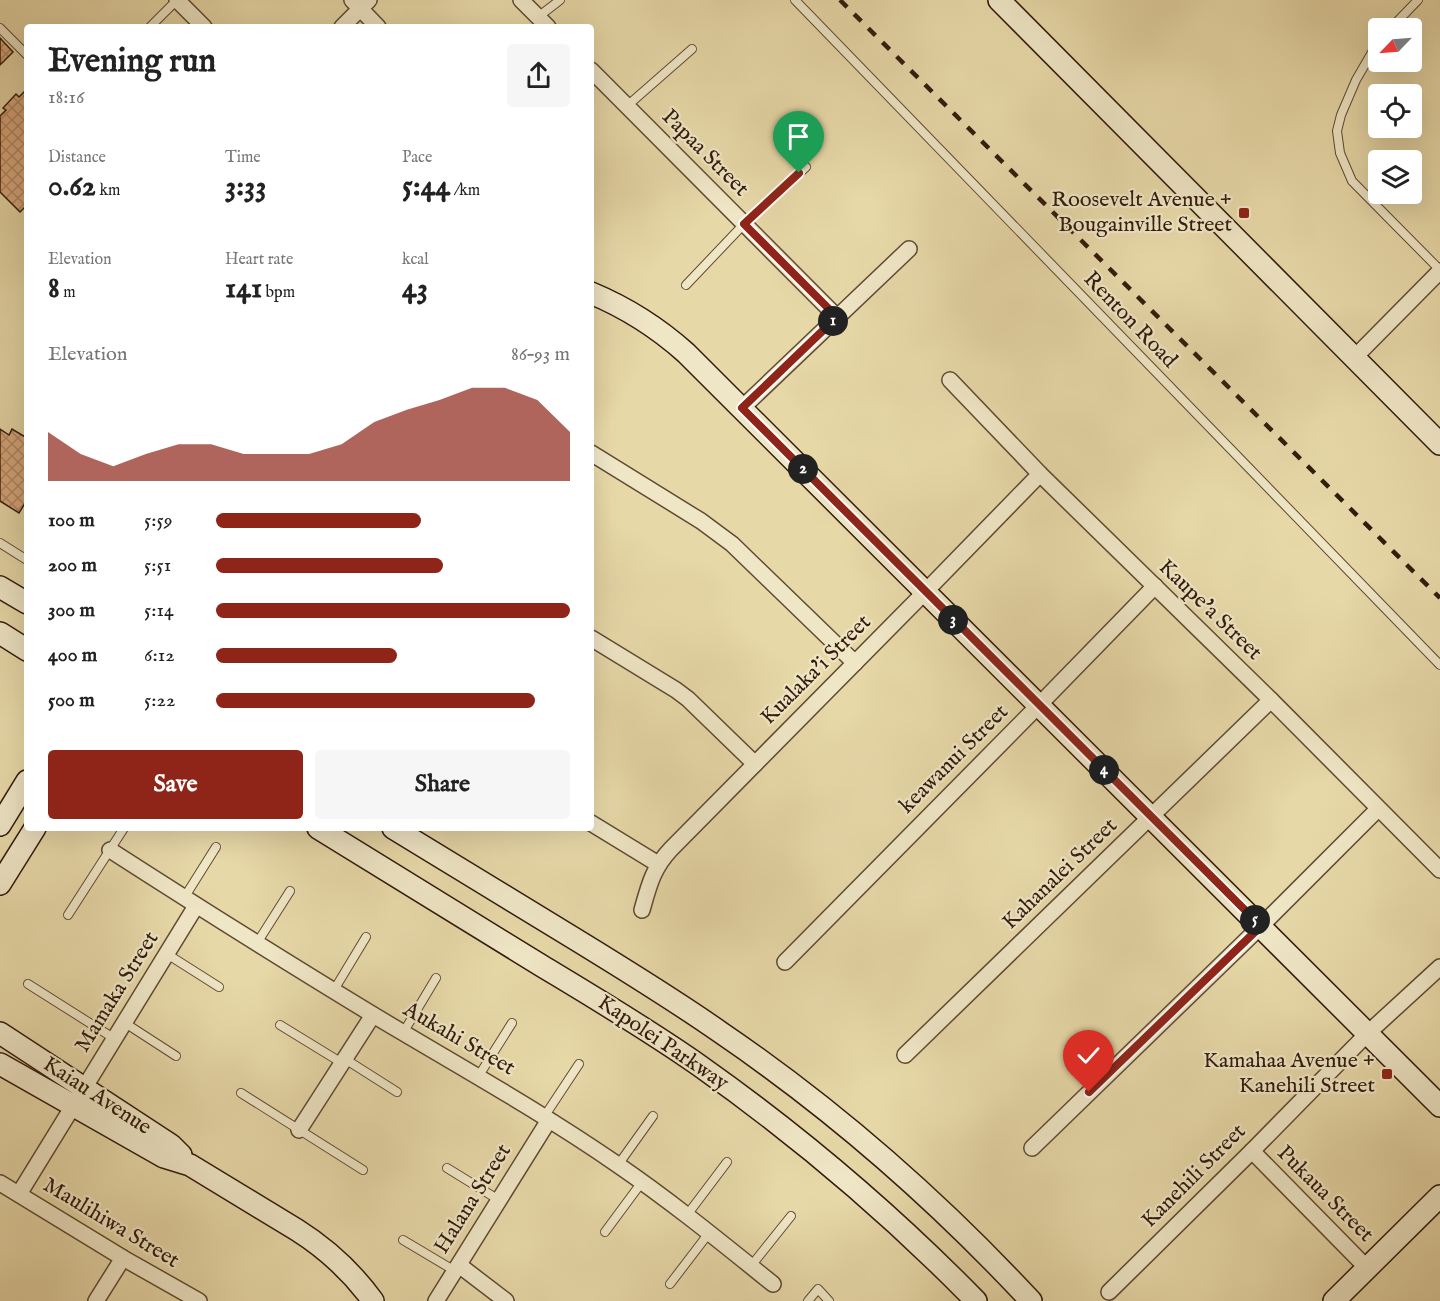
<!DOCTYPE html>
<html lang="en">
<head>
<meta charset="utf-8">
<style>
	body { margin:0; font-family:"IM FELL English",serif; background:#f6f6f6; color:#222; height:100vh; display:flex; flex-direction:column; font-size:22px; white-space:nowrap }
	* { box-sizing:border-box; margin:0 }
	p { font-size:20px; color:#767676 }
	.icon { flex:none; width:33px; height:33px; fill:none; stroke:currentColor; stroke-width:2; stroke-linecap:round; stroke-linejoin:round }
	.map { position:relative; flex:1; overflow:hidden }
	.side { position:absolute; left:24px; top:24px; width:570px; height:807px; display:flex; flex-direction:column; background:#fff; border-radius:6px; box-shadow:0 6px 24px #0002 }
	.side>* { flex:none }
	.needle { width:39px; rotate:245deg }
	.controls { position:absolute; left:1368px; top:18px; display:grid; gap:12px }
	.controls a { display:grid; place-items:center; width:54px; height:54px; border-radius:6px; background:#fff; box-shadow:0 6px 24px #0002; font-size:30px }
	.pin { position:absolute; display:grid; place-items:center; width:51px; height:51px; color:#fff; margin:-62px -26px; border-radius:50% 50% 50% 0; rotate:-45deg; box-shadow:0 0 6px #0007 }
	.pin .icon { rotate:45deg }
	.km { position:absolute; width:30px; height:30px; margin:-15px; border-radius:50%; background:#222; color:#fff; font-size:16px; line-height:30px; text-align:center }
	.round { display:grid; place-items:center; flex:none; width:63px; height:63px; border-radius:6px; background:#f6f6f6 }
	.summary { display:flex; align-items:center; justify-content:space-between; height:102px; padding:0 24px }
	h1 { font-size:33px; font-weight:800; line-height:45px }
	.stats { display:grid; grid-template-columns:repeat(3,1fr); gap:9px; height:102px; padding:6px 24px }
	.stats div { display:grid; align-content:center }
	.stats b { font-size:30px; font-weight:800 }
	.stats small { font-size:16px; font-weight:400 }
	.stats p { font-size:16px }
	.chart { height:168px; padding:12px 24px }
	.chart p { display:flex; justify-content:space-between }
	.chart svg { width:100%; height:108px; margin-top:6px; fill:#8f2418; opacity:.7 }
	.primary-button { display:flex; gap:12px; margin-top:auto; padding:12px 24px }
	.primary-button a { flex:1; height:69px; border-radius:6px; background:#8f2418; color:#fff; font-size:24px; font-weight:800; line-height:69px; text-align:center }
	.primary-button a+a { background:#f6f6f6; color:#222 }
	ul { padding:0 24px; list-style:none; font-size:20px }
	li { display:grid; grid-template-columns:96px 72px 1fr; align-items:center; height:45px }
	li i { height:15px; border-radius:8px; background:#8f2418 }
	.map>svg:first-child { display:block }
	.building { fill:url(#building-cross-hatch); stroke:#321b0c; stroke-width:1.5 }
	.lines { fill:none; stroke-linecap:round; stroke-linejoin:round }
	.lane-casing { stroke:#5f4a33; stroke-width:10 }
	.street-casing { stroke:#5f4a33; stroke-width:18 }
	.secondary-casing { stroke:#321b0c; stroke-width:24 }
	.lane { stroke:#efe6c6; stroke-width:8 }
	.street { stroke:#efe6c6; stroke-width:15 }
	.secondary { stroke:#efe6c6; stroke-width:21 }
	.rail { stroke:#321b0c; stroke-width:4.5; stroke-dasharray:10 10; stroke-linecap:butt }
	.route-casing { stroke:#fff; stroke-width:12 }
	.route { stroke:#8f2418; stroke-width:8 }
	.poi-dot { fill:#8f2418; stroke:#efe6c6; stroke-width:2 }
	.labels { text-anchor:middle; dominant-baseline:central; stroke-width:4.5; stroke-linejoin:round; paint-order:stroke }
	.street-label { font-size:22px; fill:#321b0c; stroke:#efe6c6 }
	.poi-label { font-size:22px; fill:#321b0c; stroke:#efe6c6; text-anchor:end }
</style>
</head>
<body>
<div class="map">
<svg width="1440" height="1301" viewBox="0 0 1440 1301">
	<defs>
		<pattern id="building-cross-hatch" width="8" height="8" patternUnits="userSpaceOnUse" patternTransform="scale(1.5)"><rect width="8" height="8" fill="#daa97e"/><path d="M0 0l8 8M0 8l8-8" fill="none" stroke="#b18966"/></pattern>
	</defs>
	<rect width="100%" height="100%" fill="#e7d8a8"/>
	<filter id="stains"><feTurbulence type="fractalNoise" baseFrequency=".00333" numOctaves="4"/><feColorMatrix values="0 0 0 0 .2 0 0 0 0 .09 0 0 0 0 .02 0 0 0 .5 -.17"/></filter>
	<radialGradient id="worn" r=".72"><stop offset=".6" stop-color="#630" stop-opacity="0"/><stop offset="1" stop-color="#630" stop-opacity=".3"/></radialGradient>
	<g class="building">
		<polygon points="0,38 13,52 0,65"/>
		<polygon points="27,89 27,205 20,212 0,192 0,116 6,110 3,108 16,94 19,97"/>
		<polygon points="0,429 9,435 12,429 27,438 27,500 19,513 0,501"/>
	</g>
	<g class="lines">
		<defs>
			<g id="lane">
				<polyline points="795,0 1440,665"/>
				<polyline points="538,17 560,0"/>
				<polyline points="150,27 177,0"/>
				<polyline points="0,28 27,55"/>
				<polyline points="1391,28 1418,0"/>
				<polyline points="1378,42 1356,80 1341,115 1337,131 1340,153 1352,181 1440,270"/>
				<polyline points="627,106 692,49"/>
				<polyline points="686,285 744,224 806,167"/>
				<polyline points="0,543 27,560"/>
				<polyline points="184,898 216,847"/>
				<polyline points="68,915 124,828"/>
				<polyline points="257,943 290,891"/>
				<polyline points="167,954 219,987"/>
				<polyline points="28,984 115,1039"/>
				<polyline points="334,990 366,937"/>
				<polyline points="125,1023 176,1056"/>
				<polyline points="280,1025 342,1063"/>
				<polyline points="403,1033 436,978"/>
				<polyline points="345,1059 397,1092"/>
				<polyline points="478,1077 512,1023"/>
				<polyline points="241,1093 363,1170"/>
				<polyline points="544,1117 579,1064"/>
				<polyline points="618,1165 653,1116"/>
				<polyline points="447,1168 499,1200"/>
				<polyline points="687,1215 727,1162"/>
				<polyline points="605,1232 642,1182"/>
				<polyline points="403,1240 455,1271"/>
				<polyline points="751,1266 791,1216"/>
				<polyline points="670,1284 709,1233"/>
				<polyline points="808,1301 818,1289 829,1301"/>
			</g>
			<g id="street">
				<polyline points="177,0 204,27"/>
				<polyline points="352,0 378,27"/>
				<polyline points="521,0 548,27"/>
				<polyline points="342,27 369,0"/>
				<polyline points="591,70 837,317"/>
				<polyline points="1355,357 1440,271"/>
				<polyline points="950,380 1040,474 1271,700 1440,870"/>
				<polyline points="742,408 909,249"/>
				<polyline points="591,453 701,521 732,544 855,663"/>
				<polyline points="591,638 676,690 688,699 755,764"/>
				<polyline points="591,823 658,864"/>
				<path d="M 110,850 C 197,906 286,962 375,1016 C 457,1065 540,1111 618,1165 C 672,1202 722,1243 773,1284"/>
				<path d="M 642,910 C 649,885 653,868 671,849 L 925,592 L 1040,474"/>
				<polyline points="785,962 1039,705 1155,586"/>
				<polyline points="905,1055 1271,700"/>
				<polyline points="299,1130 373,1015"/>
				<polyline points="1032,1148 1261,926 1378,809"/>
				<polyline points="1252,1151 1367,1268"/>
				<polyline points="0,1183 123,1258 199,1301"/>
				<polyline points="19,1194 196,906"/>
				<polyline points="459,1265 506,1301"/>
				<polyline points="1109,1292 1252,1151 1368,1033 1440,967"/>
				<polyline points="96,1301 123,1258"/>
				<polyline points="436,1301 549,1120"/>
			</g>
			<g id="secondary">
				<polyline points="999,0 1440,444"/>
				<path d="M 591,293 C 627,308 657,327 686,353 L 1440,1106"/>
				<polyline points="0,587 27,603"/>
				<polyline points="0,633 27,650"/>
				<polyline points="0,825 27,781"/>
				<path d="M 318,828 C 393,874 468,920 542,966 C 595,998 649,1030 700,1066 C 799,1136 891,1214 976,1301"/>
				<path d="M 393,828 C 454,865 514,902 575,939 C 624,969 673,999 720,1032 C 833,1109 938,1201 1031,1301"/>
				<polyline points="0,884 35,828"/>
				<polyline points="0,1033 171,1145 181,1155"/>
				<path d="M 0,1064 L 164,1157 L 190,1165 L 297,1230 C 327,1249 352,1272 373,1301"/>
				<polyline points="1334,1301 1440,1196"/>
			</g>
		</defs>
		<use href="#lane" class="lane-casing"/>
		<use href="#street" class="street-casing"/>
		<use href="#secondary" class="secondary-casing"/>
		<use href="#lane" class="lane"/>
		<use href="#street" class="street"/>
		<use href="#secondary" class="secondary"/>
		<polyline class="rail" points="840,0 1440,598"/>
	</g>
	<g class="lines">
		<defs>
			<polyline id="route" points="799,173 744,224 837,317 742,408 1261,926 1089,1092"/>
		</defs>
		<use href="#route" class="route-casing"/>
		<use href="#route" class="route"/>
	</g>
	<g class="poi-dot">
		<rect x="1238" y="207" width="12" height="12" rx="3"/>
		<rect x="1381" y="1068" width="12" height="12" rx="3"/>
	</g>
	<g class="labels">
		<g class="street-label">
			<text transform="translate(705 153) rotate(45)">Papaa Street</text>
			<text transform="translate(1130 320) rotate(46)">Renton Road</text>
			<text transform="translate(1210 610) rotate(44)">Kaupe'a Street</text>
			<text transform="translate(816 670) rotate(-45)">Kualaka'i Street</text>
			<text transform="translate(954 759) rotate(-45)">keawanui Street</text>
			<text transform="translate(1060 874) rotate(-44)">Kahanalei Street</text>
			<text transform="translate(117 992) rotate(-58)">Mamaka Street</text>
			<text transform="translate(459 1039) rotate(30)">Aukahi Street</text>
			<text transform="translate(663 1043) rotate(34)">Kapolei Parkway</text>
			<text transform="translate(97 1096) rotate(33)">Kaiau Avenue</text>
			<text transform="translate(1194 1176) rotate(-45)">Kanehili Street</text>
			<text transform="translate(1325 1194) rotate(45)">Pukaua Street</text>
			<text transform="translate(473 1199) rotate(-58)">Halana Street</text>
			<text transform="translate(111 1223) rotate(31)">Maulihiwa Street</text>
		</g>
		<g class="poi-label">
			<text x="1232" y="200">Roosevelt Avenue +<tspan x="1232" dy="25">Bougainville Street</tspan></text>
			<text x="1375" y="1061">Kamahaa Avenue +<tspan x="1375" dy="25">Kanehili Street</tspan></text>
		</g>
	</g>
	<rect width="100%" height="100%" filter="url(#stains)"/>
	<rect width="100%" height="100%" fill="url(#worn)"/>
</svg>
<div class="controls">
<a><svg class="needle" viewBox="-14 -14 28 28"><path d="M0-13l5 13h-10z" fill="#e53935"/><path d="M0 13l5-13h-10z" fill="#767676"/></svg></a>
<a><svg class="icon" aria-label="locate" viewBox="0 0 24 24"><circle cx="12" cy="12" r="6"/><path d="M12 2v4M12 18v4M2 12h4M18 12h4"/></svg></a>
<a><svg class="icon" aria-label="layers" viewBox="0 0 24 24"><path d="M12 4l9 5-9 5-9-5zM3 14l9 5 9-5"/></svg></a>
</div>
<div class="pin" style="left:799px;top:173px;background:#1e9e55"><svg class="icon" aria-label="arrive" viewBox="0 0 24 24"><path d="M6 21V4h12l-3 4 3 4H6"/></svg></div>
<div class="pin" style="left:1089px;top:1092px;background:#d93025"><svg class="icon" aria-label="check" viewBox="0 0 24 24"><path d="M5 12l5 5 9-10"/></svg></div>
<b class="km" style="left:833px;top:321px">1</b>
<b class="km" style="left:803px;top:469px">2</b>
<b class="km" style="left:953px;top:620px">3</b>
<b class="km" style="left:1104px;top:770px">4</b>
<b class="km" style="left:1255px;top:920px">5</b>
<section class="side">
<div class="summary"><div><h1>Evening run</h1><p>18:16</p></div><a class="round"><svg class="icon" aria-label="share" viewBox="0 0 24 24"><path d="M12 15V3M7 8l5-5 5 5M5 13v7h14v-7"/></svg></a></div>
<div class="stats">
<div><p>Distance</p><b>0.62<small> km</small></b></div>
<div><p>Time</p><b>3:33</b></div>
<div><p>Pace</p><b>5:44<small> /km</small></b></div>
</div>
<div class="stats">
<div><p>Elevation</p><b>8<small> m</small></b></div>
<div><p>Heart rate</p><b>141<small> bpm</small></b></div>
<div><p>kcal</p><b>43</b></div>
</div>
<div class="chart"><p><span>Elevation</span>86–93 m</p>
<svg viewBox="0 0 160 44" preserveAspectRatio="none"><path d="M0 44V24L10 33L20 38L30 33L40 29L50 29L60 33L70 33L80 33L90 29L100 20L110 15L120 11L130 6L140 6L150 11L160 24V44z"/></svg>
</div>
<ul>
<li><b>100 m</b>5:59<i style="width:58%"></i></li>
<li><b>200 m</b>5:51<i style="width:64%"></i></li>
<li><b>300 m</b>5:14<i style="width:100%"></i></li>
<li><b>400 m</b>6:12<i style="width:51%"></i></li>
<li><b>500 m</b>5:22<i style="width:90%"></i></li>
</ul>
<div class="primary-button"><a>Save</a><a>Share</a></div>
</section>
</div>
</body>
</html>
